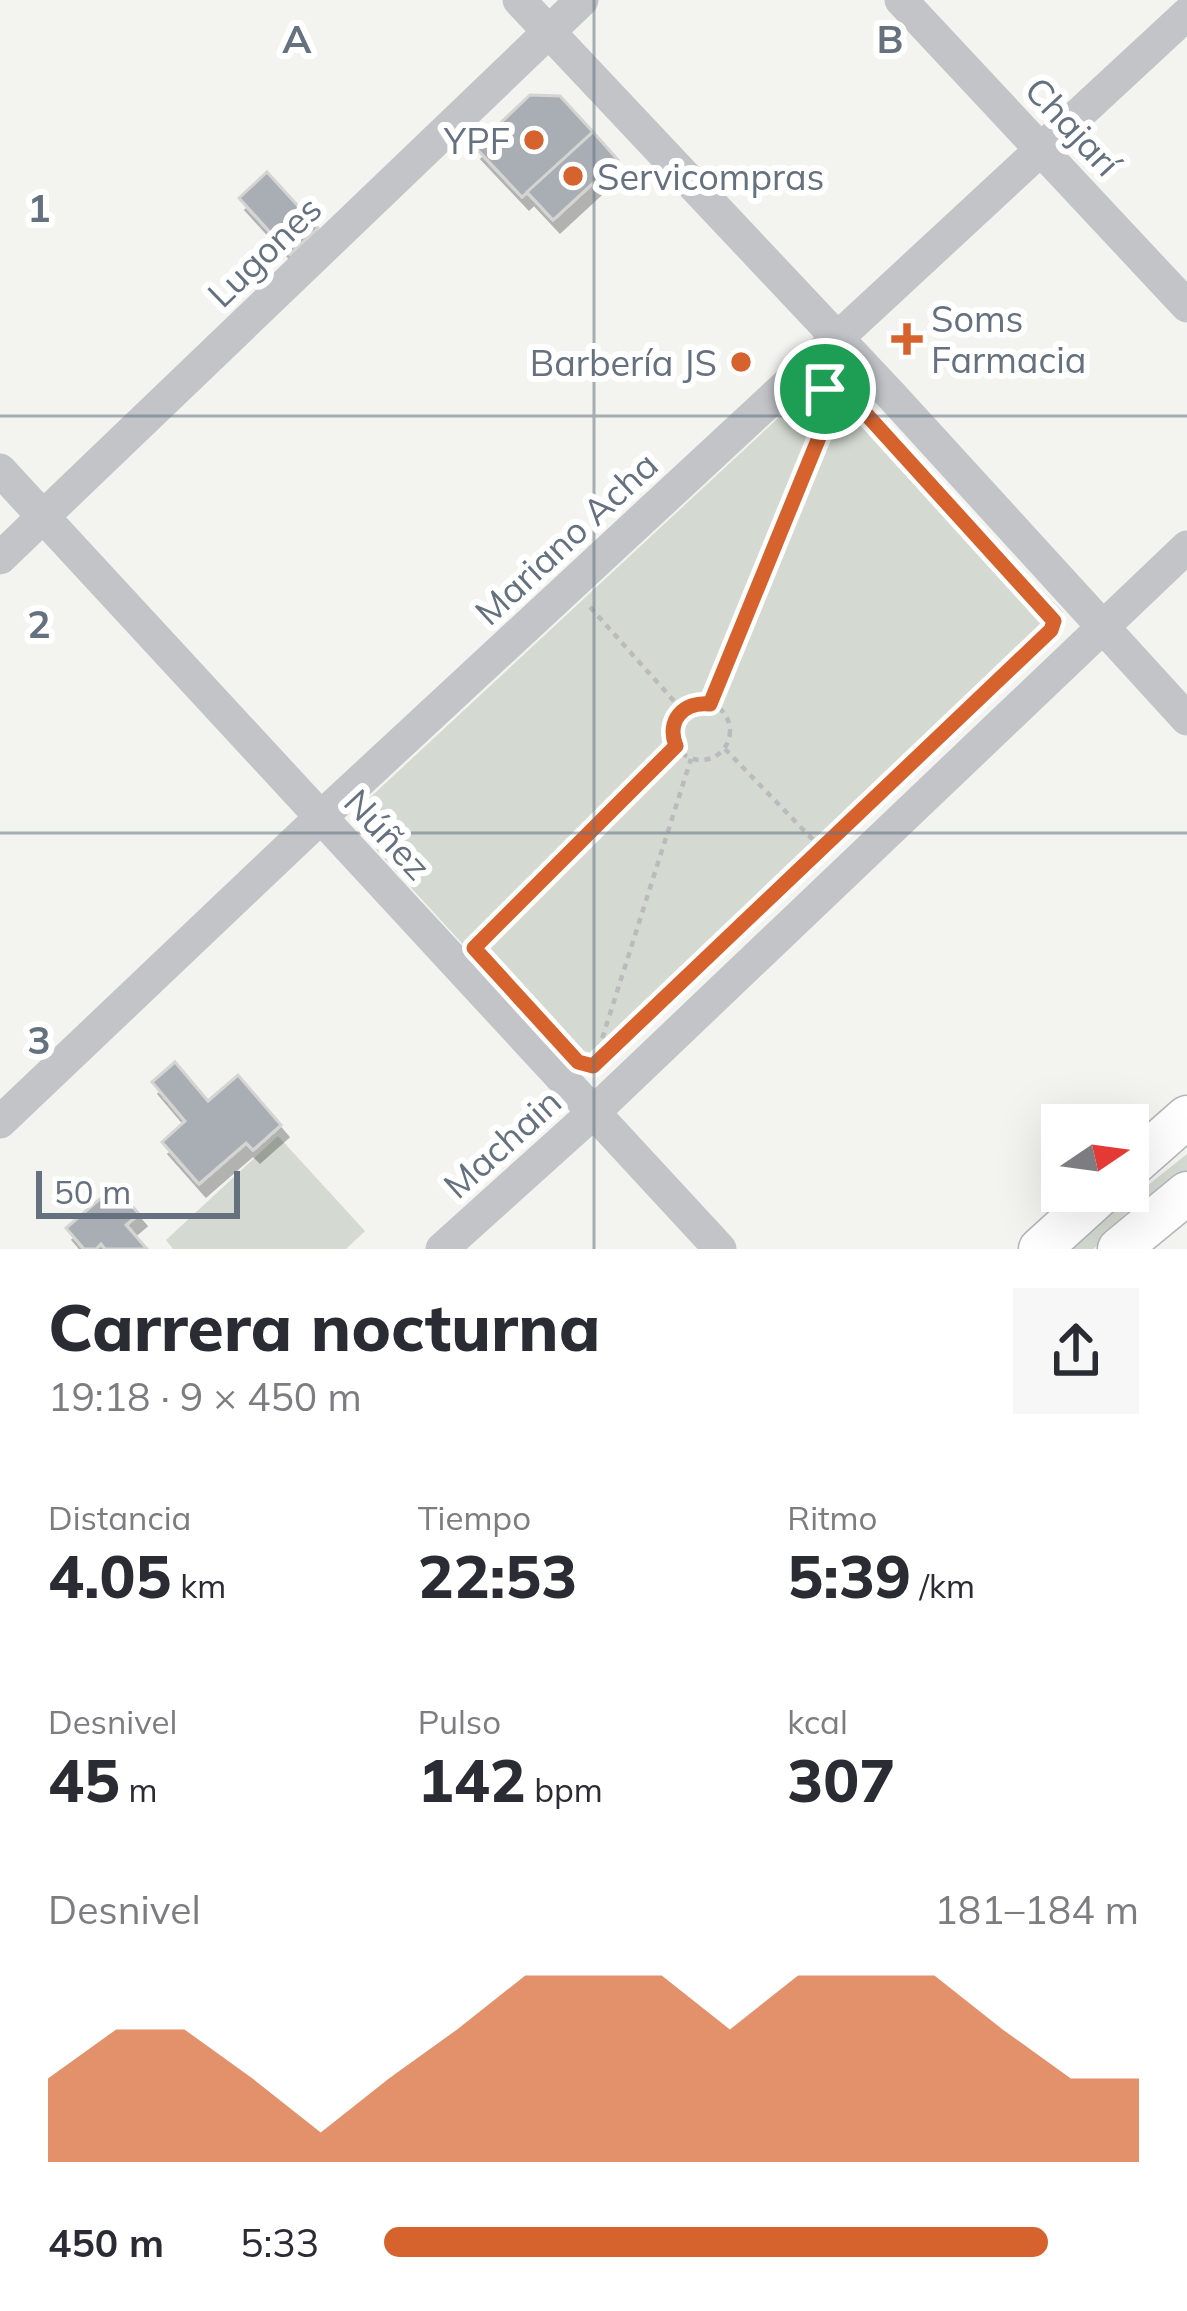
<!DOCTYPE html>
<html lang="es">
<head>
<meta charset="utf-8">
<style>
	body { margin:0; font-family:Mulish,sans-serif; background:#f7f7f7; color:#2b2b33; height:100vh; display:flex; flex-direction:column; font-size:45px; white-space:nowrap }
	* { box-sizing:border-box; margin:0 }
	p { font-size:39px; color:#7c7c81 }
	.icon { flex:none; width:66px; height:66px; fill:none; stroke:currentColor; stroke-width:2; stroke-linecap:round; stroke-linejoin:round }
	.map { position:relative; height:1249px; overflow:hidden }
	.panel { display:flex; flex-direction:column; background:#fff; flex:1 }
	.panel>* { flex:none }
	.needle { width:78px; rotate:77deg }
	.controls { position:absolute; left:1041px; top:1104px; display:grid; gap:24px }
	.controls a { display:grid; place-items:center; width:108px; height:108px; border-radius:0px; background:#fff; box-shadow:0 12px 48px #0002; font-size:60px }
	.scale { position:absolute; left:36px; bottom:30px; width:204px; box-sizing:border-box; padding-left:12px; border:6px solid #65717f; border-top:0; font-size:33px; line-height:42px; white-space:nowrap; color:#65717f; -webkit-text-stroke:9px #fff; paint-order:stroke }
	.pin { position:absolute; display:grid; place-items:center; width:102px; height:102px; color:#fff; margin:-51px; border:6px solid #fff; border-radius:50%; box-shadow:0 3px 12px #0007 }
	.round { display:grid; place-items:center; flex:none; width:126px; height:126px; border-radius:0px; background:#f7f7f7 }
	.overview { display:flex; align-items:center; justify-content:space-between; height:204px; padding:0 48px }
	h1 { font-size:66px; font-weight:800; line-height:90px }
	.stats { display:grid; grid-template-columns:repeat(3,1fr); gap:18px; height:204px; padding:12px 48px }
	.stats div { display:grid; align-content:center }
	.stats b { font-size:60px; font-weight:800 }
	.stats small { font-size:33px; font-weight:400 }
	.stats p { font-size:33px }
	.chart { height:336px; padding:24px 48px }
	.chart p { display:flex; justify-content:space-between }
	.chart svg { width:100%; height:216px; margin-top:12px; fill:#d6632d; opacity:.7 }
	ul { padding:0 48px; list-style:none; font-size:39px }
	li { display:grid; grid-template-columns:192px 144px 1fr; align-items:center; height:90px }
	li i { height:30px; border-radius:15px; background:#d6632d }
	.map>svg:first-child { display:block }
	.green { fill:#d4dad1 }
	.building { fill:#a8aeb3; stroke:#d4d5d3; stroke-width:3; filter:url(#shadow) }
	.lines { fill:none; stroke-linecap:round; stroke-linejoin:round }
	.major-casing { stroke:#b3b6b9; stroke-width:45 }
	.path { stroke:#b9bbbd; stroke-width:4.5; stroke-dasharray:6 6; stroke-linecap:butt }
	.minor { stroke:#c2c4c8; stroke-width:33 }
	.major { stroke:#fff; stroke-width:42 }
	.route-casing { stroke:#fff; stroke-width:24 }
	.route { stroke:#d6632d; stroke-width:15 }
	.grid { fill:none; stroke:#65717f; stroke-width:3; stroke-opacity:0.55 }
	.poi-dot { fill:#d6632d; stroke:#fff; stroke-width:4.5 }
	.labels { text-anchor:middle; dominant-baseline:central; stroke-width:12; stroke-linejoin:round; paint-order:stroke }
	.street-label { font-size:36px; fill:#65717f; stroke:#fff }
	.poi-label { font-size:36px; fill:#65717f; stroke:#fff; text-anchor:end }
	.grid-label { font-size:39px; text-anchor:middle; font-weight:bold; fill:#65717f; stroke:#fff; stroke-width:12; stroke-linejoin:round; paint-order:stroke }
</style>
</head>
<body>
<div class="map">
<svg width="1187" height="1249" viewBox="0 0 1187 1249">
	<defs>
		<filter id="shadow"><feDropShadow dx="7" dy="12" stdDeviation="0" flood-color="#0004"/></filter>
	</defs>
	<rect width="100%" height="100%" fill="#f3f4f0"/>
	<g class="green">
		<polygon points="818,381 850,386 1063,612 1061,637 601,1069 579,1071 360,832 362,805"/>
		<polygon points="278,1136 365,1231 346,1249 173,1249 166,1240"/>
		<polygon points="1187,1154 1187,1174 1093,1249 1068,1249"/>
	</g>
	<g class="building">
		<polygon points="530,95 560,96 593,132 522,197 475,147"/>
		<polygon points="593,132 618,160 553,220 527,192"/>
		<polygon points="267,172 318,228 290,254 239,198"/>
		<polygon points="175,1062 208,1101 238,1075 281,1125 253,1150 246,1143 199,1184 162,1142 185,1121 152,1082"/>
		<polygon points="115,1186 139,1214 126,1225 147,1249 105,1249 101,1244 96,1249 84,1249 66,1228"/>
	</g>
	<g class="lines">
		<defs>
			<g id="major">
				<polyline points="1128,1169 1187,1117"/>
				<polyline points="1040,1249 1104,1191"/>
				<polyline points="1119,1249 1187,1193"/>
			</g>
		</defs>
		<use href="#major" class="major-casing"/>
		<g class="path">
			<polyline points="590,607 682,710"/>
			<circle cx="701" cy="731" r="29"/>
			<polyline points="710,704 827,419 825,389 849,394"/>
			<polyline points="725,749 823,850"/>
			<polyline points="893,782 1051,630 1054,621"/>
			<polyline points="477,946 676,746"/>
			<polyline points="595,1061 691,759"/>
			<polyline points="593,1066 759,909"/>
		</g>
		<g class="minor">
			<polyline points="519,0 891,395 1187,719"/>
			<polyline points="901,0 1187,306"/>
			<polyline points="0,470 720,1249"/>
			<polyline points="0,558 582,0"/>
			<polyline points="0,1122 320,818 1187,14"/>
			<polyline points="442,1249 593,1113 1187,547"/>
		</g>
		<use href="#major" class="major"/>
	</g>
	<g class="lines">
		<defs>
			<path id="route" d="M 825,389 L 847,393 L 1054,621 L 1051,630 L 593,1066 L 578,1062 L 474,948 L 676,746 C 666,721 683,701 710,704 L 827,418 Z"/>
		</defs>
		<use href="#route" class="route-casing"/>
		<use href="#route" class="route"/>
	</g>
	<path class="grid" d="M 594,0 L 594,1249M 0,416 L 1187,416M 0,833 L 1187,833"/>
	<g class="poi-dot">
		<circle cx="534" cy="140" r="12"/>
		<circle cx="573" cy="176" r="12"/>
		<path d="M901 321h12v12h12v12h-12v12h-12v-12h-12v-12h12z"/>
		<circle cx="741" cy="362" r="12"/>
	</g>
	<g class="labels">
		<g class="street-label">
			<text transform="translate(1073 126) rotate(47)">Chajarí</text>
			<text transform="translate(264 251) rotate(-44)">Lugones</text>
			<text transform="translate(566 538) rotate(-43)">Mariano Acha</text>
			<text transform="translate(388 834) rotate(47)">Núñez</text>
			<text transform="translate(502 1143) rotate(-42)">Machain</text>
		</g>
		<g class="poi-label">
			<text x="510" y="140">YPF</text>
			<text x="597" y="176" text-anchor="start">Servicompras</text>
			<text x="931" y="318" text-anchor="start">Soms<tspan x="931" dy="41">Farmacia</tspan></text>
			<text x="717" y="362">Barbería JS</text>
		</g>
	</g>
	<g class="grid-label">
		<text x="297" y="53">A</text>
		<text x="890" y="53">B</text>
		<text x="39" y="222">1</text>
		<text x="39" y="638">2</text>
		<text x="39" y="1054">3</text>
	</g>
</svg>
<div class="controls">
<a><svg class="needle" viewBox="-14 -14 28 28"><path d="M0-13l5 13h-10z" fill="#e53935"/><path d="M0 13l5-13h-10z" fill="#7c7c81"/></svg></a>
</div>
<div class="scale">50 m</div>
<div class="pin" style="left:825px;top:389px;background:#1e9e55"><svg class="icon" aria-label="arrive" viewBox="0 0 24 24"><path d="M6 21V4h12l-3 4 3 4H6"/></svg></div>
</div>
<section class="panel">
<div class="overview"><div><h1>Carrera nocturna</h1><p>19:18 · 9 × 450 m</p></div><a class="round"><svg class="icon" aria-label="share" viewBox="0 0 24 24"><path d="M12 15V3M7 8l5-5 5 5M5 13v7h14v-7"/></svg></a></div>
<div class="stats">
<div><p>Distancia</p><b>4.05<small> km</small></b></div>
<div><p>Tiempo</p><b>22:53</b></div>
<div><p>Ritmo</p><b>5:39<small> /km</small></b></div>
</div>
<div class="stats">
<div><p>Desnivel</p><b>45<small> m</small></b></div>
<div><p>Pulso</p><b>142<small> bpm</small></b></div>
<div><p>kcal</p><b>307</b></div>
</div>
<div class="chart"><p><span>Desnivel</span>181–184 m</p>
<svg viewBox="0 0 160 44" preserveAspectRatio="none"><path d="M0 44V27L10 17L20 17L30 27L40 38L50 27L60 17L70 6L80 6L90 6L100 17L110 6L120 6L130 6L140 17L150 27L160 27V44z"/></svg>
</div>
<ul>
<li><b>450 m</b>5:33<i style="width:88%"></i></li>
</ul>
</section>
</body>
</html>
